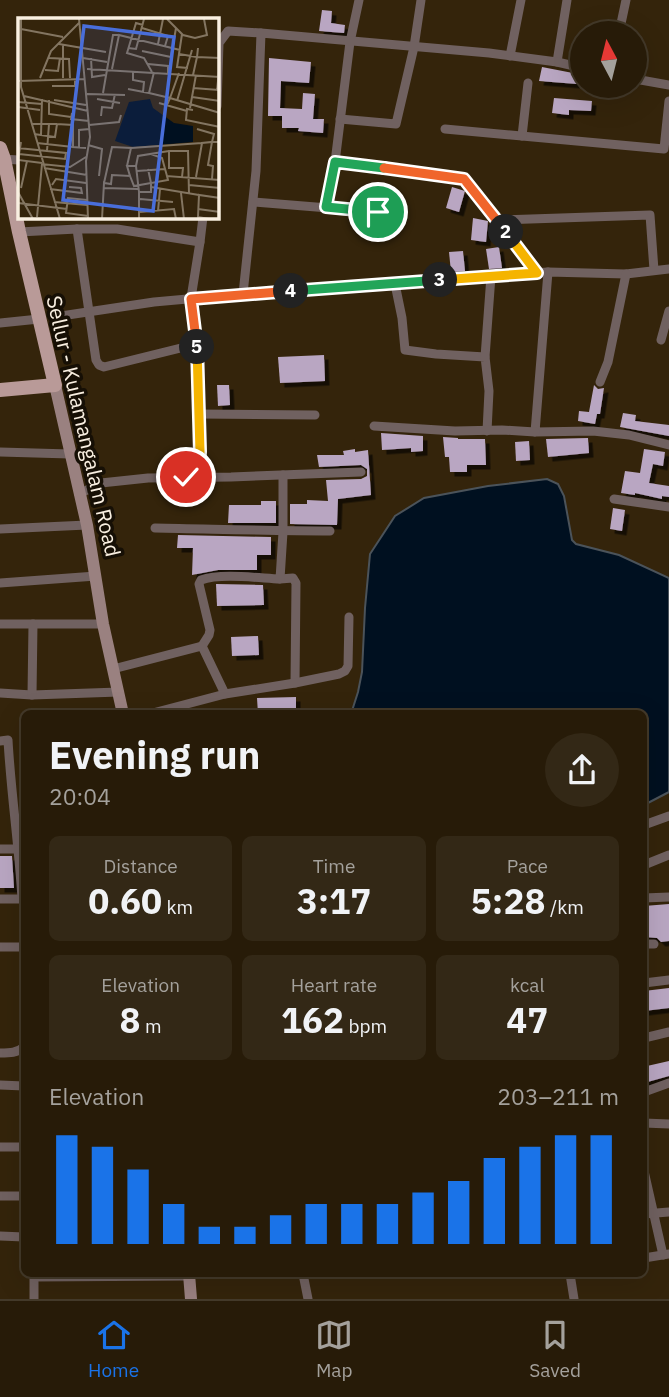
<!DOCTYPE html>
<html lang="en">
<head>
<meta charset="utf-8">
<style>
	body { margin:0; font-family:"IBM Plex Sans",sans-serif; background:#332816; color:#f1f3f6; height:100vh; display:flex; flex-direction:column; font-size:26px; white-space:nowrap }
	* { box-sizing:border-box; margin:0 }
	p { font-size:23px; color:#a4a19c }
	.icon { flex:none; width:38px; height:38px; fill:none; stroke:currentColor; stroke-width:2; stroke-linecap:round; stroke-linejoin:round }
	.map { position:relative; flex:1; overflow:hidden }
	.panel { position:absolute; left:21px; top:710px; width:626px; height:567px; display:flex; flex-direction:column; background:#271b08; border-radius:10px; box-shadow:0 7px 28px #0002,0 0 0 2px #433929 }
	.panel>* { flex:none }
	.needle { width:46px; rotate:353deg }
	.tools { position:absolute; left:570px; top:21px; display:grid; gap:14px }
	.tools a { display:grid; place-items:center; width:77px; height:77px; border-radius:50%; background:#271b08; box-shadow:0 7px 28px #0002,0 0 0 2px #433929; font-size:35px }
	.pin { position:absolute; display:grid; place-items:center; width:60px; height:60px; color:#fff; margin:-30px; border:4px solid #fff; border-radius:50%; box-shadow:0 2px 7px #0007 }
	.km { position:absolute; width:35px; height:35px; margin:-18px; border-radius:50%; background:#222; color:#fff; font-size:19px; line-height:35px; text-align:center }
	.round { display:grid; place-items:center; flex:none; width:74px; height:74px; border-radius:37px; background:#332816 }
	.summary { display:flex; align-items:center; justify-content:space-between; height:119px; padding:0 28px }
	h1 { font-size:38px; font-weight:700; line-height:52px }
	.metrics { display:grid; grid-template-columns:repeat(3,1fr); gap:10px; height:119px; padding:7px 28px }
	.metrics div { display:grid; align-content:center; border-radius:10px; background:#332816; text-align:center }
	.metrics b { font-size:35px; font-weight:700 }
	.metrics small { font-size:19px; font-weight:400 }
	.metrics p { font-size:19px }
	.chart { height:196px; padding:14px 28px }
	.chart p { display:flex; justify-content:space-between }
	.chart svg { width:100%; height:126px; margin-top:7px; stroke:#1a73e8; stroke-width:6 }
	.tab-bar { display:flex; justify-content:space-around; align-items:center; height:98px; border-top:2px solid #433929; background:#271b08; font-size:19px; color:#a4a19c }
	.tab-bar a { display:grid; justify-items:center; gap:4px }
	.tab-bar .active { color:#1a73e8 }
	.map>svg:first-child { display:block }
	.water { fill:#001020; stroke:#4b535a; stroke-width:2 }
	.building { fill:#b9a6c2; filter:url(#shadow) }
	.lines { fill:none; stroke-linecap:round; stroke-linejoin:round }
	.street { stroke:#706160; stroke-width:9 }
	.secondary { stroke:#9a8180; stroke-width:12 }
	.primary { stroke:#b99a98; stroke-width:14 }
	.split-1-casing { stroke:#fff; stroke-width:14 }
	.split-2-casing { stroke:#fff; stroke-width:14 }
	.split-3-casing { stroke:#fff; stroke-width:14 }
	.split-4-casing { stroke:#fff; stroke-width:14 }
	.split-5-casing { stroke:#fff; stroke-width:14 }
	.split-6-casing { stroke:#fff; stroke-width:14 }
	.split-1 { stroke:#22a559; stroke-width:9 }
	.split-2 { stroke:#f0652b; stroke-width:9 }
	.split-3 { stroke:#f5b400; stroke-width:9 }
	.split-4 { stroke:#22a559; stroke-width:9 }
	.split-5 { stroke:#f0652b; stroke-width:9 }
	.split-6 { stroke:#f5b400; stroke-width:9 }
	.labels { text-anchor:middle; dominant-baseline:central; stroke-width:7; stroke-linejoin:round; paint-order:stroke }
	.street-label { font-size:21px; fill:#f9efe1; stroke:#160f05 }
	.inset-road { fill:none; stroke:#837561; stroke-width:2 }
	.view { fill:#496eda; fill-opacity:0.15; stroke:#496eda; stroke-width:3.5 }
	.inset-edge { fill:none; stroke:#f9efe1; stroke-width:3.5 }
</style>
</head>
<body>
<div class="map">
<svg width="669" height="1299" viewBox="0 0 669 1299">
	<defs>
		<filter id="shadow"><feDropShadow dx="4.5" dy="4.5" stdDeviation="0" flood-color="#0009"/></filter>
	</defs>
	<rect width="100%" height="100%" fill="#34240b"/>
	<polygon class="water" points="547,479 558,484 564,496 572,540 576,544 619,555 669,578 669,792 644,805 644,714 351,714 358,692 362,672 365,608 370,554 395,516 424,498 488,486"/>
	<g class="building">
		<polygon points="322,10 332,11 331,23 345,25 344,33 319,31"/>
		<polygon points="269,58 311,62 309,83 281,81 280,108 302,109 303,93 315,94 313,119 324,119 323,133 298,131 299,128 282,128 282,116 268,116"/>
		<polygon points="542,67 578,74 577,84 539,81"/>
		<polygon points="554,98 592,101 591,111 569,110 569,115 552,113"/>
		<polygon points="452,187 465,191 459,212 446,208"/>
		<polygon points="473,218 488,221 486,242 471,240"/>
		<polygon points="499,247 502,268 489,269 486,249"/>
		<polygon points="463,251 465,271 451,272 449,252"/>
		<polygon points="324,355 325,381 280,383 278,357"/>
		<polygon points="217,385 229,385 230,405 218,406"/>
		<polygon points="594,385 598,389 604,388 600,414 597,414 595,424 578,421 579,411 589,412"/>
		<polygon points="623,413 636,415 635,421 669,425 669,436 620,427"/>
		<polygon points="381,433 423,436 423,451 411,452 411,448 382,450"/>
		<polygon points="443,437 458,438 458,439 485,439 486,465 467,465 467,472 450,472 449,457 445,457"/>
		<polygon points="588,438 589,453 548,457 546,439"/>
		<polygon points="529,441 530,460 516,461 515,442"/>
		<polygon points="355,449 355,452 368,450 371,495 338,499 337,525 290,524 290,504 307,504 307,500 328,501 326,480 361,479 367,476 367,469 361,465 319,467 317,455 344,455 343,451"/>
		<polygon points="644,449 665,452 663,466 653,464 649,483 669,486 669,497 662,496 662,499 635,493 635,495 621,493 625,471 640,473"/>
		<polygon points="261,501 276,501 276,523 228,523 229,505 261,505"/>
		<polygon points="613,508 625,510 622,531 610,529"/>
		<polygon points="178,535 271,537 271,555 257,555 257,570 218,570 192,575 193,548 177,548"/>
		<polygon points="216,584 263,585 264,605 217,606"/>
		<polygon points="258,636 259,655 232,656 231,637"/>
		<polygon points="296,697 296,714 258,714 257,698"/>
		<polygon points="0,856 12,856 14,888 0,888"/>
		<polygon points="669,904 669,941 661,942 657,938 644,937 644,906"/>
		<polygon points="669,988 669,1008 644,1011 644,991"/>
		<polygon points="669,1061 669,1076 644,1083 644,1070 648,1069 647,1066"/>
	</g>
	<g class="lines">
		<g class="street">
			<polyline points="359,0 350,42 335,162 465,179 537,273"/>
			<polyline points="619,33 626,0"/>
			<polyline points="510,56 521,0"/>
			<polyline points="557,62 567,0"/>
			<polyline points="635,79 669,85"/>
			<polyline points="217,106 219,43 228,31 261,33"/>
			<polyline points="340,119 396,124 414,47 421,0"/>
			<polyline points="445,129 664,149 669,101"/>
			<polyline points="522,136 528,83"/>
			<polyline points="2,159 19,160"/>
			<polyline points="253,202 378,212"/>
			<polyline points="326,207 335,162"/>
			<polyline points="498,220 650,215 654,270"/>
			<polyline points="77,229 96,360 99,365 104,367 197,344"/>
			<polyline points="19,232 77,229 117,229 200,242"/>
			<polyline points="548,272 535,432 593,431 629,435 669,445"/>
			<polyline points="395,284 402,318 405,350 436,354 485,357 489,391 487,431"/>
			<polyline points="243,294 256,171 261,33 489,53 557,62 583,68"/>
			<polyline points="61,316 154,302 243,294 548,272 626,274 669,269"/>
			<polyline points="0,323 39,319"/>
			<polyline points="661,340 669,311"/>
			<polyline points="485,357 491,276"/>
			<polyline points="600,382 608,362 626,274"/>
			<polyline points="198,414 315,415"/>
			<polyline points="374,426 455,431 502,430 535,432"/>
			<polyline points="0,452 70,454"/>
			<polyline points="198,477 200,452 196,336 191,298 200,242 203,217"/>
			<polyline points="79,494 101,483 148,478 231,477 361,472"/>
			<polyline points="614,499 669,507"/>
			<path d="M 155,528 C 213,529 272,531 330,531"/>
			<polyline points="0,529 87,525"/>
			<polyline points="280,579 293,578 296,583 295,683"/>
			<polyline points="0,583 96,576"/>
			<polyline points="0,624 103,624"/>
			<path d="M 202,646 L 209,635 L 210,630 L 199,584 L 201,580 C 220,573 258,578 280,579 L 283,532 L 283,475"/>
			<polyline points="113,669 202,646 225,694"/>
			<polyline points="0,693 32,695 119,692"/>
			<polyline points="32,695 33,624"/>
			<polyline points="149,714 225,694 295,683 339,674 345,671 348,666 349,617"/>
			<path d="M 0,741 L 8,740 C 11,794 19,846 22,899 L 24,899"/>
			<polyline points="644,825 669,816"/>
			<polyline points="0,849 19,849"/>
			<polyline points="644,865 669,855"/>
			<polyline points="644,898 669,897"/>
			<polyline points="0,899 22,899"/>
			<polyline points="644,944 654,944"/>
			<polyline points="0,947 24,947"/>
			<polyline points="644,983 669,980"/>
			<polyline points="644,1038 669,1032"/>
			<path d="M 0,1053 C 10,1053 17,1053 24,1047"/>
			<polyline points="0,1085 24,1086"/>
			<polyline points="644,1092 669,1083"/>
			<polyline points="644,1123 669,1124"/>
			<polyline points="0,1147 24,1147"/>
			<polyline points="644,1171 663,1255"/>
			<polyline points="0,1196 24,1196"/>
			<polyline points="644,1214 669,1212"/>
			<polyline points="0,1236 24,1237"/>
			<polyline points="644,1258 669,1254"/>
			<polyline points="303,1274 308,1299"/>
			<polyline points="570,1274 574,1299"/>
			<polyline points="34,1299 34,1277 189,1276"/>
		</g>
		<g class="secondary">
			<polyline points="55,385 87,525 103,624 123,714"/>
			<polyline points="189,1274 191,1299"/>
		</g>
		<polyline class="primary" points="0,148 4,159 19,232 55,385 0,390"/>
	</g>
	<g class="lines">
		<defs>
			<polyline id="split-1" points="378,212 326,207 335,162 384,168"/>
			<polyline id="split-2" points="384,168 464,179 506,232"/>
			<polyline id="split-3" points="440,280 537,273 506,232"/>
			<polyline id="split-4" points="291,291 440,280"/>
			<polyline id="split-5" points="197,347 191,299 291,291"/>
			<polyline id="split-6" points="186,477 198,477 200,452 197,347"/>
		</defs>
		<use href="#split-1" class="split-1-casing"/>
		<use href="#split-2" class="split-2-casing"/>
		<use href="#split-3" class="split-3-casing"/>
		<use href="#split-4" class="split-4-casing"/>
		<use href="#split-5" class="split-5-casing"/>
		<use href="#split-6" class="split-6-casing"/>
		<use href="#split-1" class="split-1"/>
		<use href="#split-2" class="split-2"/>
		<use href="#split-3" class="split-3"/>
		<use href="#split-4" class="split-4"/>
		<use href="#split-5" class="split-5"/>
		<use href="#split-6" class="split-6"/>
	</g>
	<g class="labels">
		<g class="street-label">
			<text transform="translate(84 426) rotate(77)">Sellur - Kulamangalam Road</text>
		</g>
	</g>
	<g transform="translate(18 18)">
		<rect width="201" height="201" fill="#34240b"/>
		<path d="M 132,81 L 135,90 L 156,105 L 175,108 L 175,124 L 115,129 L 97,123 L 111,84 Z" fill="#001020"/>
		<path class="inset-road" d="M 3,1 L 3,69 L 42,201M 61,1 L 72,119 L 68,143 L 70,201M 149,1 L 165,17 L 177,20 L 189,17 L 186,1M 125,7 L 118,5 L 109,35 L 126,40 L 134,54M 124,10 L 150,18 L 147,28M 3,11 L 45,19M 164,16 L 161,36 L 179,39 L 180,30M 41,26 L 88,34M 140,26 L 145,1M 110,30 L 118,31 L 126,1M 124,33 L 153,39 L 158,10M 161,36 L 159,49 L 170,50M 31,40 L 51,41 L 52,60M 65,40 L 89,44M 73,40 L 74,59 L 87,57M 130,46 L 150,48 L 150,55M 69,51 L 202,59M 94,51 L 101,17 L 162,32M 27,52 L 40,53 L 42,40M 115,53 L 115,62 L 126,64 L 125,74M 136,54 L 131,75 L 152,80 L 149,87M 161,55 L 152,80 L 202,95M 175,57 L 179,39 L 202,40M 22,60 L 33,33 L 61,5M 45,60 L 45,27M 0,63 L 67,61M 34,68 L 57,68 L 57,62M 175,70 L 201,72M 110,71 L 131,75M 199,72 L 202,44M 85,75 L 95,17 L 100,17M 69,76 L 107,77M 6,78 L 70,93M 174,79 L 202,83M 79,81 L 102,85M 31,82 L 31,96 L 53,99M 36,82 L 68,87M 159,83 L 174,32M 0,84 L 24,86M 141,85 L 169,93M 0,89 L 22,92M 172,90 L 178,57M 175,92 L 169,91 L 168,102 L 202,109M 54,95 L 53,101 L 71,103M 83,98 L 84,89 L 94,90 L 97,76M 13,106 L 39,106M 71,107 L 101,104 L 103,97M 179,111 L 196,116 L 194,124 L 202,124M 16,116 L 37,119 L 39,106 L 55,107 L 55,129 L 68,130M 23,117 L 24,81M 3,124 L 0,142 L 24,145M 19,125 L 55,129M 70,127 L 84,131 L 81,158M 0,130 L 48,135 L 47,141 L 1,136M 61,130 L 61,112 L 72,111M 113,130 L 184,125M 29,133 L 31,106M 133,136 L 144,140 L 149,158M 118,148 L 120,138 L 151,133M 26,150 L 69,157M 119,153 L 147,151M 112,158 L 116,168 L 133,165 L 130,151M 164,159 L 165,150 L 151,150 L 151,133 L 170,133 L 171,176M 178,159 L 184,125 L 194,124 L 190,147 L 195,148 L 194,161M 86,165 L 94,129 L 113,130 L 109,148M 34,167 L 38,161 L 68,165M 171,167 L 202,170M 133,169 L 181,177M 3,170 L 9,143M 86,170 L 120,171M 32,171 L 64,175 L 63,170 L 51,169M 0,174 L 15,201M 163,175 L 166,201M 122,181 L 155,184M 69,182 L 50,180 L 48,195 L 70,198M 36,184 L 69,187M 0,185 L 49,191M 180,191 L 202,194M 140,193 L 142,171M 122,194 L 156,191 L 158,201M 19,199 L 24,146 L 52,149 L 68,139M 84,201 L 86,165 L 93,166 L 94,157 L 112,158 L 109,148 L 118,148 L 121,174M 121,201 L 121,174 L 133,174 L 133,165 L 150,162 L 149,158 L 202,162M 191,201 L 180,199 L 181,177 L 202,180"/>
		<path class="view" d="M 66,8 L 156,19 L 135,193 L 45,182 Z"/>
		<rect width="201" height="201" class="inset-edge"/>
	</g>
</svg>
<div class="tools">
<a><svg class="needle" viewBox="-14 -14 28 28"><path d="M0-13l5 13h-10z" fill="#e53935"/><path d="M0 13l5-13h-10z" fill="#a4a19c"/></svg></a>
</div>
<div class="pin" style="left:378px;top:212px;background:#1e9e55"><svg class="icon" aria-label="arrive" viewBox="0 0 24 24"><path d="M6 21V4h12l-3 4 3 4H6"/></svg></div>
<div class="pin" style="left:186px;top:477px;background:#d93025"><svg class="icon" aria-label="check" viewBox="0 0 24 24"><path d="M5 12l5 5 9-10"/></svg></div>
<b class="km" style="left:506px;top:232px">2</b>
<b class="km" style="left:440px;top:280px">3</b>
<b class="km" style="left:291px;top:291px">4</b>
<b class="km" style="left:197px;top:347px">5</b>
<section class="panel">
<div class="summary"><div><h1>Evening run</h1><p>20:04</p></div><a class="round"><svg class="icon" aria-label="share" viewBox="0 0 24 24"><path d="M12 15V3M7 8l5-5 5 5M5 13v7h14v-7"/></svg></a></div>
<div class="metrics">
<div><p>Distance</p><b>0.60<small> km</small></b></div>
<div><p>Time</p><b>3:17</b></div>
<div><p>Pace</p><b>5:28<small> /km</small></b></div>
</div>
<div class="metrics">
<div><p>Elevation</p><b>8<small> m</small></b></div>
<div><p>Heart rate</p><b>162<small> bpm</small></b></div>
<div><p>kcal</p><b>47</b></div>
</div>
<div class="chart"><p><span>Elevation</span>203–211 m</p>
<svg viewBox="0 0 160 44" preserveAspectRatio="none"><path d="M5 44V6M15 44V10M25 44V18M35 44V30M45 44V38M55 44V38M65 44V34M75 44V30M85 44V30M95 44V30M105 44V26M115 44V22M125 44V14M135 44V10M145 44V6M155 44V6"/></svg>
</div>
</section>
</div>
<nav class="tab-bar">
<a class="active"><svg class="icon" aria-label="home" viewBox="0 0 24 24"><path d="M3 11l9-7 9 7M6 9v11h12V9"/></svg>Home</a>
<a><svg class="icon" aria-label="map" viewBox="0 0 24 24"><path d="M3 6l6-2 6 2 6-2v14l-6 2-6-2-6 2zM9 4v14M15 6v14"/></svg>Map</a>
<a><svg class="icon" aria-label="saved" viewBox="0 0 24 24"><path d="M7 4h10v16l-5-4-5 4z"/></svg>Saved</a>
</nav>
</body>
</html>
